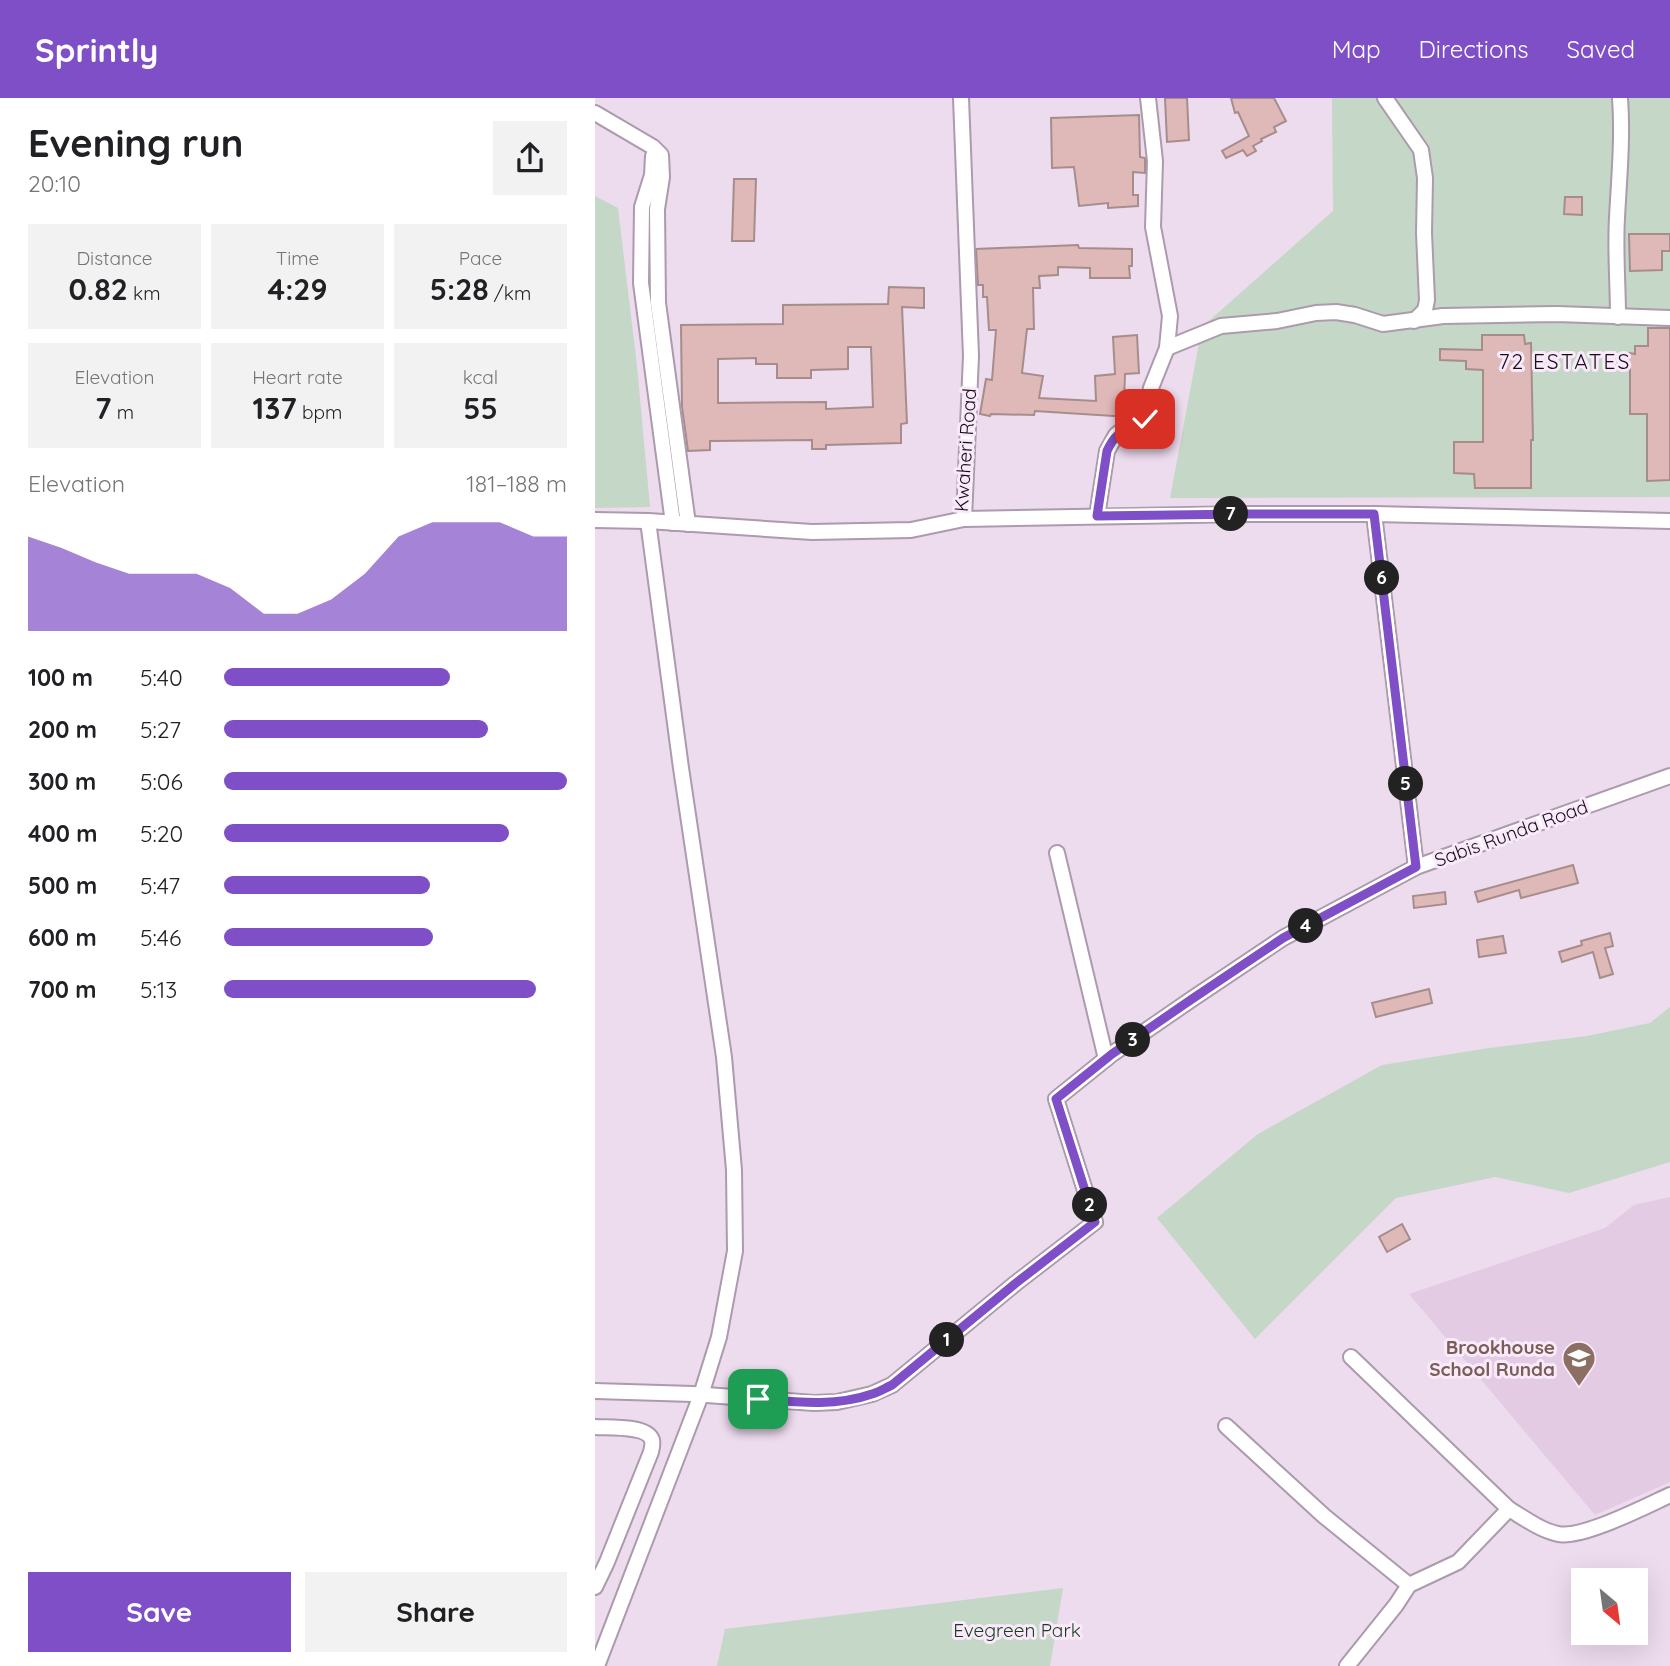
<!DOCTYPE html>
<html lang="en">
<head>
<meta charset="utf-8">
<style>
	body { margin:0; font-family:Quicksand,sans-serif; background:#f2f2f2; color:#202124; height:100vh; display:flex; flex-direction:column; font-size:26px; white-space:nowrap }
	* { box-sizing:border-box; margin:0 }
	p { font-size:23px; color:#757577 }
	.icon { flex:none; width:38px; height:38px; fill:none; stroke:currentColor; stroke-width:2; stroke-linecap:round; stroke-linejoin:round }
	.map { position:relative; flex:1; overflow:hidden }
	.drawer { display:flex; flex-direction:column; background:#fff; width:595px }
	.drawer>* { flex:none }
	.needle { width:46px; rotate:151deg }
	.buttons { position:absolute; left:976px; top:1470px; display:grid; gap:14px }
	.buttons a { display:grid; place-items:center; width:77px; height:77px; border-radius:0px; background:#fff; box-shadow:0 7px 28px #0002; font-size:35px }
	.pin { position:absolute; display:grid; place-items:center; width:60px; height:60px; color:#fff; margin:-30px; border-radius:14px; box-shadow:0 4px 10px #0006 }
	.km { position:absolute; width:35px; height:35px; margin:-18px; border-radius:50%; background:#222; color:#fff; font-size:19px; line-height:35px; text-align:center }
	.round { display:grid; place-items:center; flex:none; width:74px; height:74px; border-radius:0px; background:#f2f2f2 }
	.summary { display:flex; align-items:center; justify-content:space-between; height:119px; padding:0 28px }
	h1 { font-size:38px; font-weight:700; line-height:52px }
	.figures { display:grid; grid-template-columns:repeat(3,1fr); gap:10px; height:119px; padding:7px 28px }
	.figures div { display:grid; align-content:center; border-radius:0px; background:#f2f2f2; text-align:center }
	.figures b { font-size:30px; font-weight:700 }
	.figures small { font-size:19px; font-weight:400 }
	.figures p { font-size:19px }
	.chart { height:196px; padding:14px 28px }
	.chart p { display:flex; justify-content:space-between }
	.chart svg { width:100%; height:126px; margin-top:7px; fill:#7f4fc7; opacity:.7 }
	.cta { display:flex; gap:14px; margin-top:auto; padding:14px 28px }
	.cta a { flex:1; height:80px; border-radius:0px; background:#7f4fc7; color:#fff; font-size:28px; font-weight:700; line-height:80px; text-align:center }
	.cta a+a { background:#f2f2f2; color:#202124 }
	ul { padding:0 28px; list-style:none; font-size:23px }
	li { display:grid; grid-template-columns:112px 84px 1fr; align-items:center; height:52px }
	li i { height:18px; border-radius:9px; background:#7f4fc7 }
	header { display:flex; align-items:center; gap:42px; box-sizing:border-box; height:98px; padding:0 35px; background:#7f4fc7; color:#fff }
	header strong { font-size:33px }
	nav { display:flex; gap:38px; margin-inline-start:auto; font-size:24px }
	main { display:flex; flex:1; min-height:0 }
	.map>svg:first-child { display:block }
	.built { fill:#e2cbe3 }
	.green { fill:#c5d7c6 }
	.building { fill:#dfb9b8; stroke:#a68d8c; stroke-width:2; fill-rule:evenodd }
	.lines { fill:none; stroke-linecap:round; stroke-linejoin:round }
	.minor-casing { stroke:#ab9bac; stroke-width:18 }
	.minor { stroke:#fff; stroke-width:14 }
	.route-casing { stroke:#fff; stroke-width:14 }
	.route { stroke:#7f4fc7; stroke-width:9 }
	.labels { text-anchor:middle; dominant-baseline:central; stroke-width:6; stroke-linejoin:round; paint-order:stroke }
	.street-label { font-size:19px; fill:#150f15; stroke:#fae9fb }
	.education-label { font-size:19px; font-weight:bold; fill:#785e54; stroke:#fae9fb; text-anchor:end }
	.park-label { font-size:19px; fill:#153e1c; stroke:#fae9fb }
	.neighbourhood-label { font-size:21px; letter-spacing:2px; fill:#150f15; stroke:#fae9fb }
</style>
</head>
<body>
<header>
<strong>Sprintly</strong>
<nav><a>Map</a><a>Directions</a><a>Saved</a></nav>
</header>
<main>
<section class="drawer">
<div class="summary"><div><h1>Evening run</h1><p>20:10</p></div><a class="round"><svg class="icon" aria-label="share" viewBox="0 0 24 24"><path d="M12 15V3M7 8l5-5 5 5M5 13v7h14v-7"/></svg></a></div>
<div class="figures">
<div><p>Distance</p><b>0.82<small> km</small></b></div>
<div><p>Time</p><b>4:29</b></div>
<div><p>Pace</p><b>5:28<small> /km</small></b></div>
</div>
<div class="figures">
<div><p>Elevation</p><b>7<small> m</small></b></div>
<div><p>Heart rate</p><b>137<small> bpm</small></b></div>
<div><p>kcal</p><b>55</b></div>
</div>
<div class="chart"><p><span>Elevation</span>181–188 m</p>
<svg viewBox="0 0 160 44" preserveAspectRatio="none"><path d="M0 44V11L10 15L20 20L30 24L40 24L50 24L60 29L70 38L80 38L90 33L100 24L110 11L120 6L130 6L140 6L150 11L160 11V44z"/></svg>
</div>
<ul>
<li><b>100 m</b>5:40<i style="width:66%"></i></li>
<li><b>200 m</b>5:27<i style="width:77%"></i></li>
<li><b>300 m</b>5:06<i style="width:100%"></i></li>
<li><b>400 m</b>5:20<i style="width:83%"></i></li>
<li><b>500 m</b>5:47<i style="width:60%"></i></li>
<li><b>600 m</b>5:46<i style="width:61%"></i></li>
<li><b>700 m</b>5:13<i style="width:91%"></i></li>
</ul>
<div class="cta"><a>Save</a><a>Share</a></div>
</section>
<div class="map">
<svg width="1075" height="1568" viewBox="0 0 1075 1568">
	<rect width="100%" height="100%" fill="#eddbee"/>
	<polygon class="built" points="1075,1099 1075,1384 1000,1417 814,1196 1010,1130 1039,1107"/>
	<g class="green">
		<polygon points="737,0 1075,0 1075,399 575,400 607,229 738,113"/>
		<polygon points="0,98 23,110 42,268 55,409 0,410"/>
		<polygon points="1075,909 1075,1064 974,1095 900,1079 801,1100 660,1241 562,1120 663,1036 787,967 894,950 992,938 1055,925"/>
		<polygon points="468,1490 455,1568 122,1568 130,1531"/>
	</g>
	<g class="building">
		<polygon points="570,0 592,0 594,42 572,44"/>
		<polygon points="636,0 679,0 691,23 679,29 681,34 666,41 667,43 658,48 661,53 652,58 648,52 631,60 627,53 654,38 643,14 640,15"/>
		<polygon points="544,17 545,59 550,60 550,75 538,74 538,97 543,97 543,108 513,110 513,105 484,108 479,69 457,70 456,20"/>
		<polygon points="139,81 161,81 159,143 137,143"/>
		<polygon points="970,99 987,99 987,117 969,116"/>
		<polygon points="1034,136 1075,136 1075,153 1067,153 1067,172 1035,173"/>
		<polygon points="483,147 484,150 537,151 537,168 534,168 535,180 495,180 495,170 463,169 463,177 444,178 445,190 438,190 439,231 432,231 427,275 448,278 444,300 501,303 500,278 520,276 518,239 542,237 544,275 530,276 529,304 535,305 534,319 440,313 439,317 396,316 395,318 385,316 391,281 397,282 401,232 394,232 392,199 388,199 388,187 383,187 381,151"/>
		<path d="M 294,189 L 329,190 L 329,210 L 307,209 L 312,325 L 306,326 L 306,345 L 231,347 L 231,351 L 217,351 L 217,342 L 115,343 L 115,352 L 93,353 L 87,309 L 86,227 L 188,226 L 188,207 L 293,206 ZM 253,249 L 276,249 L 278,309 L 231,311 L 231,304 L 123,305 L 123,261 L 161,260 L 161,266 L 182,266 L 182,280 L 216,280 L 216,272 L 253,271 Z"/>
		<polygon points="1053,230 1075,230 1075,382 1052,383 1052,316 1035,316 1035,269 1032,268 1034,255 1040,256 1040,248 1053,248"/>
		<polygon points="887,237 929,237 930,246 936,245 938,342 936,342 936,390 880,390 879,376 859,375 859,344 888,344 888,272 871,271 871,263 845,262 845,251 887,252"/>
		<polygon points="978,767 983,785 926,800 924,792 883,804 880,794"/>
		<polygon points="850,794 851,806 819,810 818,798"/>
		<polygon points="1015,835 1018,848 1010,850 1018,876 1005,880 998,854 967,864 964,854 987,847 986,843"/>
		<polygon points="908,838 911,855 884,859 882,842"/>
		<polygon points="834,891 837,905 781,919 777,905"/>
		<polygon points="807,1126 815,1141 792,1154 784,1139"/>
	</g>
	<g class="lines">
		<defs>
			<g id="minor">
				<polyline points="366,0 376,258 369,421"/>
				<polyline points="790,0 826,52 830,80 829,135 832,202 830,212 819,223"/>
				<polyline points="0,15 58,49 66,57 67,79 62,111 63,205 93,426"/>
				<polyline points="58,58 57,77 47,109 46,185 78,425"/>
				<path d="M 1023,219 C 1023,186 1020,153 1022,120 C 1024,80 1028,40 1025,0"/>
				<polyline points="572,250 626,228 682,223 721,215 741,214 760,217 788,226 848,218 962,216 1075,220"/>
				<polyline points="779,416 821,769"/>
				<polyline points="502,418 512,353 521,337 526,333 544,326 550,321 556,290 572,250 575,218 558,129 560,63 553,0"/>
				<polyline points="0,422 53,423 217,434 316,432 369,421 652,416 779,416 1075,423"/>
				<polyline points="462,755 511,961"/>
				<polyline points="756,1259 914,1411"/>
				<polyline points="0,1293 98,1296 219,1305 242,1304 277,1296 297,1287 421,1185 500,1124 461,1001 517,956 597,901 688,840 821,769 1075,678"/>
				<polyline points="631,1328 729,1418 814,1487"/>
				<path d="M 0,1329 C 13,1330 52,1327 57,1342 C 58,1346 57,1350 56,1354 L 12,1464 L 0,1489"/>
				<polyline points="2,1568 106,1297 124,1239 140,1153 139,1072 129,959 86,670 53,423"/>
				<path d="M 752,1568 L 801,1507 L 814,1487 L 863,1464 L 914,1411 C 929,1420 945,1432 963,1436 C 987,1441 1051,1408 1075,1397"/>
			</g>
		</defs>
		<use href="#minor" class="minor-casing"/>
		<use href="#minor" class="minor"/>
	</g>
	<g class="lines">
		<defs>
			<path id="route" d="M 163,1301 C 200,1304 240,1309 277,1296 C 284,1294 290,1290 297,1287 L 421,1185 L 500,1124 L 461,1001 L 517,956 L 597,901 L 688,840 L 821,769 L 779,416 L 652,416 L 502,418 L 512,353 C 524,327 533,336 550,321"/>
		</defs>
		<use href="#route" class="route-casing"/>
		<use href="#route" class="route"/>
	</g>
	<defs>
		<symbol id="school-pin" viewBox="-11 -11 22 30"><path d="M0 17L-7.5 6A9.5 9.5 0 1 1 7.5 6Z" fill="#8d6e63" stroke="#fae9fb"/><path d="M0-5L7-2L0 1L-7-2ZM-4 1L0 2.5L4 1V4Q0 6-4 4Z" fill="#fff"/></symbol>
	</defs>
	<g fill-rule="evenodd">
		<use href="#school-pin" x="965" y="1241" width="38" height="52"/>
	</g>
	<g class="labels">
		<g class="street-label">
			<text transform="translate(370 352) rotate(-86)">Kwaheri Road</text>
			<text transform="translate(916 735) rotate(-20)">Sabis Runda Road</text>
		</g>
		<g class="education-label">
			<text x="960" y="1249">Brookhouse<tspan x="960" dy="22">School Runda</tspan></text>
		</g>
		<g class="park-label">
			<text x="422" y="1532">Evegreen Park</text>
		</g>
		<g class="neighbourhood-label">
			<text x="970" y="263">72 ESTATES</text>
		</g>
	</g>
</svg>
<div class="buttons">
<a><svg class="needle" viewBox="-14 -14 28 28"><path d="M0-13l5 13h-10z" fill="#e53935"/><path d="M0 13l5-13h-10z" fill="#757577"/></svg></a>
</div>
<div class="pin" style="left:163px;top:1301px;background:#1e9e55"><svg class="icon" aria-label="arrive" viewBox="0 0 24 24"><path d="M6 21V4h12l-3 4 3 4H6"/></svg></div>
<div class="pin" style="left:550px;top:321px;background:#d93025"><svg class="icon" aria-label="check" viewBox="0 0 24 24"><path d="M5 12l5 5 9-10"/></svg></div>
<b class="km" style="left:352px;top:1242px">1</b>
<b class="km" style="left:495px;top:1107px">2</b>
<b class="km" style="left:538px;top:942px">3</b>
<b class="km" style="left:711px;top:828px">4</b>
<b class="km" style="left:811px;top:686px">5</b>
<b class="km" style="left:787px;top:480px">6</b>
<b class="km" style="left:636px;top:416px">7</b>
</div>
</main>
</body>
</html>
